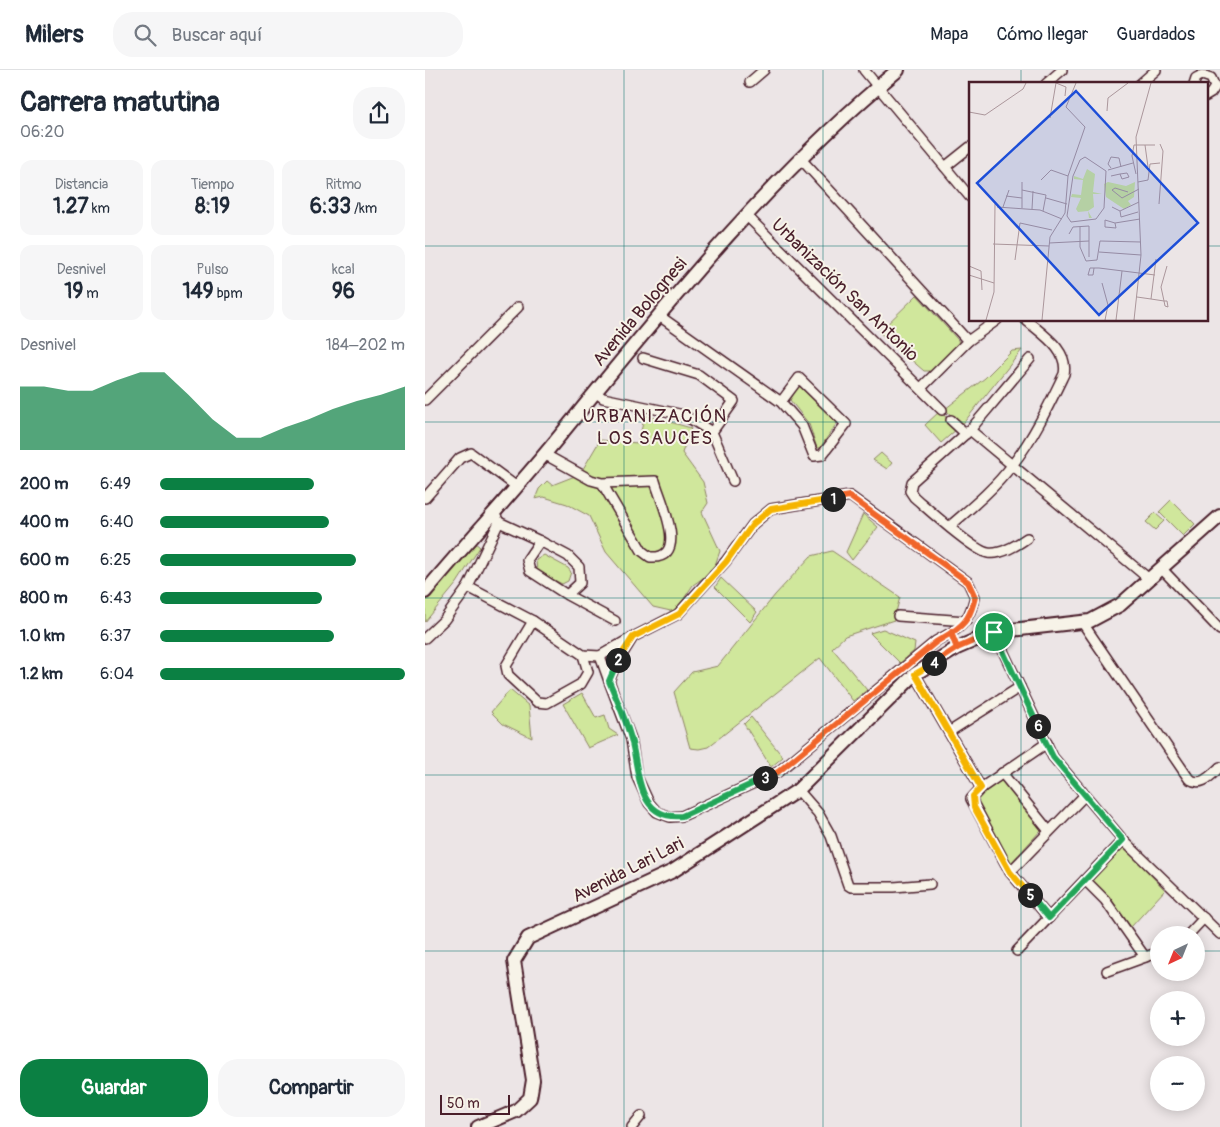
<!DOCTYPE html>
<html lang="es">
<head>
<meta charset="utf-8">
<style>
	body { margin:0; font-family:Pangolin,sans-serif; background:#f6f6f7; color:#1f2937; height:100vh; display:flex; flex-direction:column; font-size:19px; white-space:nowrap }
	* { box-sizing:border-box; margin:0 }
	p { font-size:16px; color:#747a83 }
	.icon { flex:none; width:28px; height:28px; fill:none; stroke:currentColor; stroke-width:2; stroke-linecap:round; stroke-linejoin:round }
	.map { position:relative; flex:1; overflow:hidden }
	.side { display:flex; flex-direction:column; background:#fff; width:425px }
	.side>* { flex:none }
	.needle { width:32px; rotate:223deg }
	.fabs { position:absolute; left:725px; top:856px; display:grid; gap:10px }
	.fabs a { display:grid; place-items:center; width:55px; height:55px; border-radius:50%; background:#fff; box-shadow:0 2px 12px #0003; font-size:25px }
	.scale { position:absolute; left:15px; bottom:12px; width:70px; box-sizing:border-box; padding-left:5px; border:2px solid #4a1f2b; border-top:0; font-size:14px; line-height:18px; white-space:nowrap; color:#4a1f2b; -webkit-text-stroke:4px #f7f3e8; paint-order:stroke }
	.pin { position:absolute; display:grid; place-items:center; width:42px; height:42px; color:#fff; margin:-21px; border:2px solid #fff; border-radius:50%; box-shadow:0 1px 5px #0007 }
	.km { position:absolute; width:25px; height:25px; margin:-12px; border-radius:50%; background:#222; color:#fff; font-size:14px; line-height:25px; text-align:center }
	.round { display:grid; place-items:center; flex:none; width:52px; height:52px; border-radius:20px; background:#f6f6f7 }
	.overview { display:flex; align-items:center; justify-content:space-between; height:85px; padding:0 20px }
	h1 { font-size:28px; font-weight:700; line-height:38px }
	.figures { display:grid; grid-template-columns:repeat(3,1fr); gap:8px; height:85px; padding:5px 20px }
	.figures div { display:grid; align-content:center; border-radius:12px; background:#f6f6f7; text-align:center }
	.figures b { font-size:21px; font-weight:700 }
	.figures small { font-size:14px; font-weight:400 }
	.figures p { font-size:14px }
	.chart { height:140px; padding:10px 20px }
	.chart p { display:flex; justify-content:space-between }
	.chart svg { width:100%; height:90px; margin-top:5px; fill:#0b8043; opacity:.7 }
	.primary-button { display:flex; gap:10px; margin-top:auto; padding:10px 20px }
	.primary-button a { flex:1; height:58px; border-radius:20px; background:#0b8043; color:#fff; font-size:20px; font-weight:700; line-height:58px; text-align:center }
	.primary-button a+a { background:#f6f6f7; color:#1f2937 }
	ul { padding:0 20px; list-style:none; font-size:16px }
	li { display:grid; grid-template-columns:80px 60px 1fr; align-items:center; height:38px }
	li i { height:12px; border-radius:6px; background:#0b8043 }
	header { display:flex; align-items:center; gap:30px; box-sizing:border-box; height:70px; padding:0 25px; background:#fff; border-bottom:1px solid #e0e1e3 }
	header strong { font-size:24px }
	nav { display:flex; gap:28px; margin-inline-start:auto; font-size:18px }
	.search { width:350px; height:45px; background:#f6f6f7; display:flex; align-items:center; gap:12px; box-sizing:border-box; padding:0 18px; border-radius:20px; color:#747a83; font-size:19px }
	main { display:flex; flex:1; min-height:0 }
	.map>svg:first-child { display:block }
	.green { fill:#d0e79c; stroke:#8d8364 }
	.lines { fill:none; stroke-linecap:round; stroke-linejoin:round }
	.street-casing { stroke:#4a1f2b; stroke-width:12 }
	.secondary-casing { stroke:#4a1f2b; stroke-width:16 }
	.street { stroke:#f7f3e8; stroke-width:9 }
	.secondary { stroke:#f7f3e8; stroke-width:12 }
	.split-1-casing { stroke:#fff; stroke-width:10 }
	.split-2-casing { stroke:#fff; stroke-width:10 }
	.split-3-casing { stroke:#fff; stroke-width:10 }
	.split-4-casing { stroke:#fff; stroke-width:10 }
	.split-5-casing { stroke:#fff; stroke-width:10 }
	.split-6-casing { stroke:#fff; stroke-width:10 }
	.split-7-casing { stroke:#fff; stroke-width:10 }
	.split-1 { stroke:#f0652b; stroke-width:6 }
	.split-2 { stroke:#f5b400; stroke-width:6 }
	.split-3 { stroke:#22a559; stroke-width:6 }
	.split-4 { stroke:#f0652b; stroke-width:6 }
	.split-5 { stroke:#f5b400; stroke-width:6 }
	.split-6 { stroke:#22a559; stroke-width:6 }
	.split-7 { stroke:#22a559; stroke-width:6 }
	.grid { fill:none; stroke:#0f766e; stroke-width:1; stroke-opacity:0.55 }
	.labels { text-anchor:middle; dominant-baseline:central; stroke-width:4; stroke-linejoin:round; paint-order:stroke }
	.street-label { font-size:18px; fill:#4a1f2b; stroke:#f7f3e8 }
	.neighbourhood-label { font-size:19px; letter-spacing:1px; fill:#4a1f2b; stroke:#f7f3e8 }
	.inset-road { fill:none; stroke:#ab969b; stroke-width:1 }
	.view { fill:#1d4ed8; fill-opacity:0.15; stroke:#1d4ed8; stroke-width:2.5 }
	.inset-edge { fill:none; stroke:#4a1f2b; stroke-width:2.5 }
</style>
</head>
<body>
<header>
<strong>Milers</strong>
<div class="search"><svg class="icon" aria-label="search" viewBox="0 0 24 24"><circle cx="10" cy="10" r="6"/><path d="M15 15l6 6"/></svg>Buscar aquí</div>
<nav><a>Mapa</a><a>Cómo llegar</a><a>Guardados</a></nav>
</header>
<main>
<section class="side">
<div class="overview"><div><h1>Carrera matutina</h1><p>06:20</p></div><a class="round"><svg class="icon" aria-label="share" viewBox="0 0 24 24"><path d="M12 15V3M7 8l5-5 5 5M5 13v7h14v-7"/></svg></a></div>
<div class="figures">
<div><p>Distancia</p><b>1.27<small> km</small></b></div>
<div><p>Tiempo</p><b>8:19</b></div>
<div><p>Ritmo</p><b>6:33<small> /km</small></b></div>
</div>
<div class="figures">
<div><p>Desnivel</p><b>19<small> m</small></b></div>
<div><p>Pulso</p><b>149<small> bpm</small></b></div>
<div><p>kcal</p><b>96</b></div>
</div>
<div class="chart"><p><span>Desnivel</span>184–202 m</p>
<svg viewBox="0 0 160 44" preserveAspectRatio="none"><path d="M0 44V13L10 13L20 15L30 15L40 10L50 6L60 6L70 17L80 29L90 38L100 38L110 33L120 29L130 24L140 20L150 17L160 13V44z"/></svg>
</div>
<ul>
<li><b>200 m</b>6:49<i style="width:63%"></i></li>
<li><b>400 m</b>6:40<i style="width:69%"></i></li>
<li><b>600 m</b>6:25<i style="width:80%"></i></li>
<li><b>800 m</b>6:43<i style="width:66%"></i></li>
<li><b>1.0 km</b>6:37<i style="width:71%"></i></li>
<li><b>1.2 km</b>6:04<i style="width:100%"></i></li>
</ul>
<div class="primary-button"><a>Guardar</a><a>Compartir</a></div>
</section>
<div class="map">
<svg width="795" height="1057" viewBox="0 0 795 1057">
	<rect width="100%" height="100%" fill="#ece5e6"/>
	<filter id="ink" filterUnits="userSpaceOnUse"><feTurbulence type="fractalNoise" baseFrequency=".02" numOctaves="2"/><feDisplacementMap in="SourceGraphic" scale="10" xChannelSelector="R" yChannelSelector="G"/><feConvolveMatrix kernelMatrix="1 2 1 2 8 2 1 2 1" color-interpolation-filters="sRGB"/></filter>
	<g filter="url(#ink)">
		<g class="green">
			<polygon points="492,225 533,270 534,275 506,301 499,301 454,262"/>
			<polygon points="597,280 536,356 520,339 560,308 587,281"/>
			<polygon points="374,316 412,353 395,378 392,378 384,354 365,330"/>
			<polygon points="515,341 532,359 516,373 500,355"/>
			<polygon points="220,345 266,358 257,383 278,412 283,433 277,442 295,481 288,501 268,515 250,542 228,537 181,482 164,446 142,434 119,427 110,429 114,419 122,411 127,415 155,404 175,370 213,373"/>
			<polygon points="456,383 467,393 462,399 448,390"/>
			<polygon points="746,430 770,454 758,466 734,442"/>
			<polygon points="730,443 739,451 730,460 721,452"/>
			<polygon points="438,444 453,457 427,490 421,482"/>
			<polygon points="49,472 55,477 32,513 0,552 0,531"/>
			<polygon points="407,481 475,527 469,550 420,566 407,578 442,620 428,631 395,588 283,677 274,679 265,678 249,622 267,602 293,596 350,525 386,486"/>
			<polygon points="119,485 143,498 146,502 143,511 137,514 112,501 111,490"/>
			<polygon points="296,508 332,542 325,552 290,517"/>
			<polygon points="458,559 490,573 489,581 475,593 445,563"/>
			<polygon points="85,620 104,636 107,668 78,654 66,642"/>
			<polygon points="157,623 171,648 180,645 184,659 193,665 163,678 138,634"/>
			<polygon points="326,647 358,687 346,697 319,654"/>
			<polygon points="577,710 617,759 586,793 552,730 555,726"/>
			<polygon points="699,777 740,820 706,857 686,829 667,811"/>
		</g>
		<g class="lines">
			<defs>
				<g id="street">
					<polyline points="439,0 545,127"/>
					<polyline points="325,12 339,0"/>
					<polyline points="621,14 637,0"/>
					<polyline points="715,14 731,0"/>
					<polyline points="769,14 771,8 777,5 786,8 790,17 786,23 781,26"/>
					<polyline points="375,88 543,271"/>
					<polyline points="520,97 545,77"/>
					<polyline points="322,146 517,340"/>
					<polyline points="233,245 356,332 377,356 389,386 397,385 421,354 374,308 356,332"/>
					<polyline points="218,288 274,305 309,331 287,362"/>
					<polyline points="496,318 543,271 572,250"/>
					<polyline points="170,322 178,328 259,345 287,362 308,411"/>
					<polyline points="0,330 93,237"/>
					<polyline points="526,350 541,364"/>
					<polyline points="545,360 724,509"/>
					<path d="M 119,384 L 166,410 L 177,413 L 230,411 C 236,432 265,490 225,487 L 217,481 L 177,413"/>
					<path d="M 425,426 L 543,512 L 550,527 C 543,554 535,559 511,571 L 353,702 L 257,746 L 245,747 L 232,742 L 224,733 L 212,707 L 206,669 L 184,611 L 190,596 L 208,567 L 253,544 L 301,491 L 328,454 L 346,439 Z"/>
					<polyline points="0,428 35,388 46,383 92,417"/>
					<polyline points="74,452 115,471"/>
					<path d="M 525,456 C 547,437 570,418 588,394 C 609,367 624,335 639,304 C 644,280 617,264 601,250"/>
					<path d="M 602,468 C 592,475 577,485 563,483 C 549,481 503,439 489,427 L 485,421 L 487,412 L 545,360 L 605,289"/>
					<polyline points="736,498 795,560"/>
					<polyline points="43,517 108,551 158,585 175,586"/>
					<polyline points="142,525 155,513 154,497 143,486 115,471 102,490 105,501 142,525 190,551"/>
					<polyline points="473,546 541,551"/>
					<polyline points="108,551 81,596 83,605 112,632 122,633 156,614 163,602 158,585"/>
					<path d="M 657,552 L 764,709 C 777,717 785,706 795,697"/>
					<polyline points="569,562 628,687 698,770 795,864"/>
					<polyline points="0,568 19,550 43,517 74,452 69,443"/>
					<polyline points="490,604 556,718"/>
					<polyline points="184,611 175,586 206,568"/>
					<polyline points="524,662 595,617"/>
					<polyline points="622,673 556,718 546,729 585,802 624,848"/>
					<polyline points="577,703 624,761"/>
					<polyline points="373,720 393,743 406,766 423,815 426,817 469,817 505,814"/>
					<polyline points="585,802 660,725"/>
					<polyline points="660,810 680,830 720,887"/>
					<polyline points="763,865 779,848"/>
					<polyline points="592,881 698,770"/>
					<polyline points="682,901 734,882"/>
					<polyline points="207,1057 216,1046"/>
				</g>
				<g id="secondary">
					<path d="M 0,522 C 42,472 87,424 128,374 C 235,243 342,108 473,0"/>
					<polyline points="53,1057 91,1041 105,1028 108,1010 89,891 103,868 248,801 373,720 490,604 532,578 569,562 665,551 695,535 795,446"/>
				</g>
			</defs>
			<use href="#street" class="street-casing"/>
			<use href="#secondary" class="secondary-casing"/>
			<use href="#street" class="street"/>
			<use href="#secondary" class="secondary"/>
		</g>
	</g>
	<g class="lines" filter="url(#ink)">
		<defs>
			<path id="split-1" d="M 408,429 L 424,426 L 543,512 L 550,527 C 546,544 542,553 526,563 L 532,578 L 569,562"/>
			<polyline id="split-2" points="193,590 208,567 254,544 301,492 328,454 346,439 408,429"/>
			<path id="split-3" d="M 193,590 L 184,611 C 192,630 201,650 206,669 C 215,701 211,750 257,746 L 340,708"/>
			<polyline id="split-4" points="340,708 353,702 511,572 526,563 532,578 509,593"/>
			<polyline id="split-5" points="509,593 490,604 556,718 548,726 549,737 585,802 605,825"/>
			<polyline id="split-6" points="605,825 624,848 698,770 628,687 613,656"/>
			<polyline id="split-7" points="569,562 613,656"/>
		</defs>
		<use href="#split-1" class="split-1-casing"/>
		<use href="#split-2" class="split-2-casing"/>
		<use href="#split-3" class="split-3-casing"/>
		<use href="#split-4" class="split-4-casing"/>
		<use href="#split-5" class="split-5-casing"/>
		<use href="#split-6" class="split-6-casing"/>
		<use href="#split-7" class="split-7-casing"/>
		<use href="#split-1" class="split-1"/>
		<use href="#split-2" class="split-2"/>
		<use href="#split-3" class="split-3"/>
		<use href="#split-4" class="split-4"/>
		<use href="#split-5" class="split-5"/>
		<use href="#split-6" class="split-6"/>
		<use href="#split-7" class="split-7"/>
	</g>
	<path class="grid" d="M 199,0 L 199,1057M 398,0 L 398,1057M 596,0 L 596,14M 0,176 L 545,176M 781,176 L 795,176M 596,250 L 596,1057M 0,352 L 795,352M 0,528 L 795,528M 0,705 L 795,705M 0,881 L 734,881M 771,881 L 795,881"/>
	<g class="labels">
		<g class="street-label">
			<text transform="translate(420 220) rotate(44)">Urbanización San Antonio</text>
			<text transform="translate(215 242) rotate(-50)">Avenida Bolognesi</text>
			<text transform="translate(203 800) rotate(-27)">Avenida Lari Lari</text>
		</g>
		<g class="neighbourhood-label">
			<text x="230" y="346">URBANIZACIÓN<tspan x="230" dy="22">LOS SAUCES</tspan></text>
		</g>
	</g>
	<g transform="translate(544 12)">
		<rect width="239" height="239" fill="#ece5e6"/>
		<path d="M 118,87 L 126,92 L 124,110 L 133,112 L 124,112 L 125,125 L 119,129 L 123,136 L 120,136 L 119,129 L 109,130 L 107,127 L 112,116 L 102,115 L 103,112 L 112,113 L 114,98 L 105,97 L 105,94 L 114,97 ZM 139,100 L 157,104 L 166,100 L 165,115 L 159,119 L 162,123 L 155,127 L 137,115 L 135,102 Z" fill="#d0e79c"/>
		<path class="inset-road" d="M 138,29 L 139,16 L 159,1M 0,30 L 16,33 L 54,7 L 57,1M 81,36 L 87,1 L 97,5 L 96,14M 176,63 L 179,85M 116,75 L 137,89 L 135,126 L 127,137 L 102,140 L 98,134 L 104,94 L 111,78 ZM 142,86 L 139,82 L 142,75 L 150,76 L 152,85M 139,88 L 164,81M 167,92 L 163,74 L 165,63 L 186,63M 142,94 L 151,92 L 158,91 L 160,95 L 153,97 L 151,92M 72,98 L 82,88 L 99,94M 169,100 L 179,98 L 181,82 L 191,81M 53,108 L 77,113 L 74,129M 159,110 L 146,106 L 143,108 L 153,116 L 170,107M 37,114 L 53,116M 77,116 L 98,122M 190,122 L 194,69 L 191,62M 28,125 L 71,128 L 93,137M 34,125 L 40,108M 143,125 L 151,129 L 170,120M 53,126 L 53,100M 63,127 L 64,109M 151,129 L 152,135 L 169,130M 146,141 L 147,146 L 136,145 L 136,138 L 146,141 L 171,137M 111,145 L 111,165 L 117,179 L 128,178 L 131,159 L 172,160M 100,152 L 104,145 L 120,144 L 120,175M 80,161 L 120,159M 24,162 L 80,164M 130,170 L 172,173M 46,178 L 51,141 L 83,148M 0,184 L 12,189 L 13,208M 125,186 L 124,193 L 119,193 L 121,186 L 130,186 L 186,193M 0,193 L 25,201M 133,201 L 139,223 L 136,238M 168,215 L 182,217 L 195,219 L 198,219 L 199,225 L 196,224 L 195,219 L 192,205 L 198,184M 182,217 L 187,177M 17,238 L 25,210 L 26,122M 73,238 L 81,155 L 96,131 L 99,94 L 116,45 L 97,25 L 107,1M 147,238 L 153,189M 165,238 L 172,173 L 167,55 L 182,1"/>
		<path class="view" d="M 107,9 L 229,141 L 130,233 L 8,101 Z"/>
		<rect width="239" height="239" class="inset-edge"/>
	</g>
</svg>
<div class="fabs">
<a><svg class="needle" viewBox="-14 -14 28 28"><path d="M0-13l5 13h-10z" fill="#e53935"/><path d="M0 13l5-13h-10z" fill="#747a83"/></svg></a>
<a>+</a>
<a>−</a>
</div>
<div class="scale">50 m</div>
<div class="pin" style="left:569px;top:562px;background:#1e9e55"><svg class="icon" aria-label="arrive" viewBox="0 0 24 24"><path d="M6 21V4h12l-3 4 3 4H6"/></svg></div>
<b class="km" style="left:408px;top:429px">1</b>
<b class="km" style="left:193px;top:590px">2</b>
<b class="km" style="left:340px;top:708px">3</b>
<b class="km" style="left:509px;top:593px">4</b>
<b class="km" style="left:605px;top:825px">5</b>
<b class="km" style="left:613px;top:656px">6</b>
</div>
</main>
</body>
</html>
